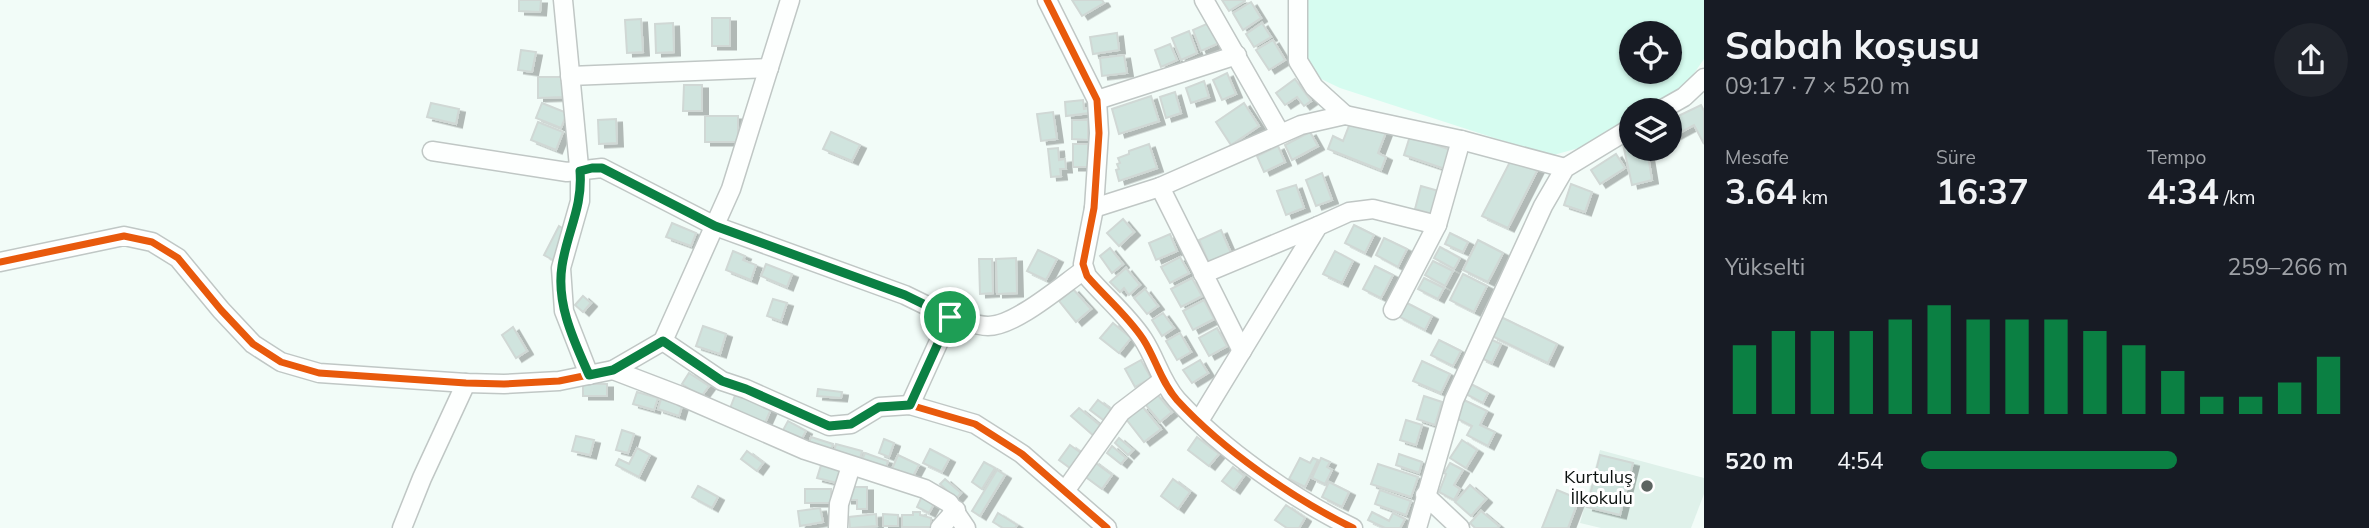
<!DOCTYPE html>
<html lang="tr">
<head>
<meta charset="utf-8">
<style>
	body { margin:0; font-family:Mulish,sans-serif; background:#20242c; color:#f1f3f6; height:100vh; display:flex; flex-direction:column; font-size:26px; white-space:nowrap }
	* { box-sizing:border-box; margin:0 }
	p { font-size:23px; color:#9ea1a6 }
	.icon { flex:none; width:38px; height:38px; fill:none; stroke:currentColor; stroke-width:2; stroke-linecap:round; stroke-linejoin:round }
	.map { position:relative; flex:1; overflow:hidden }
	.details { display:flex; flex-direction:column; background:#171b24; width:665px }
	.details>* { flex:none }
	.tools { position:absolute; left:1619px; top:21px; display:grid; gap:14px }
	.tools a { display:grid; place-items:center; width:63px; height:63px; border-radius:50%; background:#171b24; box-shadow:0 2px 5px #0004; font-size:35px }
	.pin { position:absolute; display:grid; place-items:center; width:60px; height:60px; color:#fff; margin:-30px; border:4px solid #fff; border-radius:50%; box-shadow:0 2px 7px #0007 }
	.round { display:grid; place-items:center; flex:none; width:74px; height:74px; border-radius:37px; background:#20242c }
	.headline { display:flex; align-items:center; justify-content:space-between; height:119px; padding:0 21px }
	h1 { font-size:38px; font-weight:700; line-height:52px }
	.stats { display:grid; grid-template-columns:repeat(3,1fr); gap:10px; height:119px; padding:7px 21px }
	.stats div { display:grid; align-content:center }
	.stats b { font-size:35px; font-weight:700 }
	.stats small { font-size:19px; font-weight:400 }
	.stats p { font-size:19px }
	.chart { height:196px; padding:14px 21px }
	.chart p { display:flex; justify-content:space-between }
	.chart svg { width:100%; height:126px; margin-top:7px; stroke:#0b8043; stroke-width:6 }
	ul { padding:0 21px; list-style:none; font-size:23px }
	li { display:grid; grid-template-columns:112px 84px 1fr; align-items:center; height:52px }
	li i { height:18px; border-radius:9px; background:#0b8043 }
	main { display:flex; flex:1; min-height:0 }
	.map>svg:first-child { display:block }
	.built { fill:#dff1ea }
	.green { fill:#d6fcf0; fill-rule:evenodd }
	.building { fill:#d0e4de; stroke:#d0d8d5; stroke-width:2; filter:url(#shadow) }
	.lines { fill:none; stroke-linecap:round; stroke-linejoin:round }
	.minor-casing { stroke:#c0c7c5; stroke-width:21 }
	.minor { stroke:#fdfffe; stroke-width:18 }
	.cycleway-casing { stroke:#fff; stroke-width:11 }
	.cycleway { stroke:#e8590c; stroke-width:7 }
	.route-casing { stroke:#fff; stroke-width:14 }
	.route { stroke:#0b8043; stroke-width:9 }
	.poi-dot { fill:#5c6461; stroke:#fff; stroke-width:2.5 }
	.labels { text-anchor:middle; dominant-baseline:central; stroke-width:6; stroke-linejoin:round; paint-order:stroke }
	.poi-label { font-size:18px; fill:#0c1210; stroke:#fff; text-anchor:end }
</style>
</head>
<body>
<main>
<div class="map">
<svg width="1704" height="528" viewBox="0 0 1704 528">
	<defs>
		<filter id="shadow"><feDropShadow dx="6" dy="3.5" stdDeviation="0" flood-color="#0004"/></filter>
	</defs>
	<rect width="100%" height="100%" fill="#f2fcf8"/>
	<polygon class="built" points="1600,450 1704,478 1704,494 1691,528 1601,528 1580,523"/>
	<path class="green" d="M 1307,0 L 1704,0 L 1704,59 L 1683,89 L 1654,110 L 1631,110 L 1631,123 L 1586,146 L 1550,156 L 1340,88 L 1317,77 L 1307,59 ZM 1631,33 L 1670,33 L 1670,72 L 1631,72 Z"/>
	<g class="building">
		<polygon points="519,0 541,0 540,12 519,11"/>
		<polygon points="1072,0 1102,0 1104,3 1082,16"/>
		<polygon points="1222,0 1245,0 1245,1 1229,11"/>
		<polygon points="1251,2 1261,18 1243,30 1233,13"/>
		<rect x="712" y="18" width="18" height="28"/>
		<polygon points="641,19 643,52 627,53 625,20"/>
		<polygon points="1211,22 1219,43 1201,51 1193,30"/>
		<polygon points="673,23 674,52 656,53 655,24"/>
		<polygon points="1262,23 1271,37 1254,47 1246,34"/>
		<polygon points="1189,31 1197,53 1181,60 1172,38"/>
		<polygon points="1117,33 1119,50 1093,54 1090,37"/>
		<polygon points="1273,40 1285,60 1269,70 1256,50"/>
		<polygon points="1170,44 1177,60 1161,67 1155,50"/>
		<polygon points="521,50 536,52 532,72 518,70"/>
		<polygon points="1124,55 1127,73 1102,76 1100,58"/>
		<polygon points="1227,73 1236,94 1222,100 1213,80"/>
		<polygon points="538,77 563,77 564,97 538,98"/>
		<polygon points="1295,79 1311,101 1304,106 1297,97 1285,105 1276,93"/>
		<polygon points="1204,81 1209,97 1191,103 1186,88"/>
		<polygon points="684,85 702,85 702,111 683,111"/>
		<polygon points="1175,92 1181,113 1166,118 1160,97"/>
		<polygon points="1151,96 1159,121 1119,134 1112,109"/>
		<polygon points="1083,100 1084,109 1089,108 1089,113 1066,116 1065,102"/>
		<polygon points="431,103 459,109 456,124 427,117"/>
		<polygon points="542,103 567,113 561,128 536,118"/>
		<polygon points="1244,103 1259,126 1231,145 1216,122"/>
		<polygon points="1701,105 1704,111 1704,144 1694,125 1670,138 1670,120"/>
		<polygon points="1053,112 1057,139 1041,141 1037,114"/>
		<rect x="705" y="116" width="33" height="26"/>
		<polygon points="1352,118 1386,132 1378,153 1386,157 1381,170 1328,149 1333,136 1343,141"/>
		<polygon points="616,119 617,143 599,144 598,120"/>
		<polygon points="1072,120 1088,120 1088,140 1072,139"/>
		<polygon points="538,122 563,132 556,150 531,140"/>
		<polygon points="831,132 860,145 852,161 823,149"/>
		<polygon points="1310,132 1318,146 1292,160 1285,145"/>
		<polygon points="1410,136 1454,151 1448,170 1404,155"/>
		<polygon points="1631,140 1631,149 1650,149 1647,150 1652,180 1632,185 1623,144"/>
		<rect x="1073" y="144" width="15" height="23"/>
		<polygon points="1149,144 1157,168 1119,181 1116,170 1119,169 1117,164 1120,163 1118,158 1129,154 1129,151"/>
		<polygon points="1278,146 1285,162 1264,172 1257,156"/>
		<polygon points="1058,148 1059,160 1065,159 1066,169 1060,169 1061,176 1051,177 1048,149"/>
		<polygon points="1616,154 1625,168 1600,184 1591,170"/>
		<polygon points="1513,156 1538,169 1508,228 1482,216"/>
		<polygon points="1322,173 1332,200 1316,206 1306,180"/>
		<polygon points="1571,184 1592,192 1585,212 1564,205"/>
		<polygon points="1296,185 1304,208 1286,215 1277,191"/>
		<polygon points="1421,186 1442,192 1435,215 1415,209"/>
		<polygon points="1123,219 1134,232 1119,246 1107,233"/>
		<polygon points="672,223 696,233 691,246 666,237"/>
		<polygon points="1354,225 1374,235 1365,253 1345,243"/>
		<polygon points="559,226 569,232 553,260 544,255"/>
		<polygon points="1221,230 1231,253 1209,263 1199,240"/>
		<polygon points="1450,233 1468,242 1463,252 1445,244"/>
		<polygon points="1170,234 1177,251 1156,260 1149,243"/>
		<polygon points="1384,238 1407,249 1398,267 1376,255"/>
		<polygon points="1478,240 1503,253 1488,282 1463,270"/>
		<polygon points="1440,247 1460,258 1454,269 1434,258"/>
		<polygon points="1110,248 1123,264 1112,273 1100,256"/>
		<polygon points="1038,250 1057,259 1046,280 1027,271"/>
		<polygon points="733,251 745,256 743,260 756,265 751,280 726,270"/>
		<polygon points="1335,251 1353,261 1342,283 1323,274"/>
		<polygon points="1180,257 1189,273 1170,283 1161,267"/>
		<polygon points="1016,258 1017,293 997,294 996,259"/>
		<polygon points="979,259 992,259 993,293 980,294"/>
		<polygon points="1433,261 1453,271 1445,286 1425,275"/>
		<polygon points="766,264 792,274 787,287 761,276"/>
		<polygon points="1375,266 1393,275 1381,298 1363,289"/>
		<polygon points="1126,268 1140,285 1129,295 1124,288 1120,292 1110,282"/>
		<polygon points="1463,274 1487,286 1474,312 1450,300"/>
		<polygon points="1192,278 1202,296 1181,307 1171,289"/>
		<polygon points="1424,278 1444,288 1438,299 1418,289"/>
		<polygon points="1073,289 1091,309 1076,322 1059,301"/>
		<polygon points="1145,289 1158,306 1147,314 1134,298"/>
		<polygon points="583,296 591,303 583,312 575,305"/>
		<polygon points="773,299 787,303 781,321 767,316"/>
		<polygon points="1204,300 1214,319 1193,330 1183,311"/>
		<polygon points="1405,302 1432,316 1425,330 1398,316"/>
		<polygon points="1163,313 1174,328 1162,336 1152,320"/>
		<polygon points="1501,317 1557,344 1548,363 1492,336"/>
		<polygon points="1113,323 1131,338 1119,353 1100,338"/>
		<polygon points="703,326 726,334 720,354 696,346"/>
		<polygon points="513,327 527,351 516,358 502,335"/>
		<polygon points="1217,328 1227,346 1209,356 1199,338"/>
		<polygon points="1180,333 1191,352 1177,360 1166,341"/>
		<polygon points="1490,339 1501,344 1492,363 1481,358"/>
		<polygon points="1439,340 1461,351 1453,366 1431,355"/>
		<polygon points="1141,360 1151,378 1135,387 1125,369"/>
		<polygon points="1200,360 1208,373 1192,383 1183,370"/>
		<polygon points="1422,361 1450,374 1441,393 1413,381"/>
		<polygon points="689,373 709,386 701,397 682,384"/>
		<rect x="583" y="384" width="24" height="12"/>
		<polygon points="1471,384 1488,393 1483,403 1466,394"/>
		<polygon points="818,389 842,392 841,398 817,396"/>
		<polygon points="637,392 658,398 654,410 633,404"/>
		<polygon points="736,393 772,407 764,425 729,411"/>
		<polygon points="1157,394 1172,412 1160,422 1145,404"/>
		<polygon points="1424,396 1442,402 1435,425 1417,419"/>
		<polygon points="661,399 682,406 679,416 658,409"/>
		<polygon points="1098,400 1114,412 1106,422 1090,410"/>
		<polygon points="1464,400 1487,411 1480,425 1495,432 1488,446 1467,435 1472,426 1456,418"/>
		<polygon points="1142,406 1161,429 1144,442 1126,419"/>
		<polygon points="1079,408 1102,427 1094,436 1071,416"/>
		<polygon points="1406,420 1422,425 1416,445 1400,440"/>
		<polygon points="788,421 806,431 800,442 782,432"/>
		<polygon points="622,430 634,434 628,453 616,450"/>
		<polygon points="576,436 594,440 590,455 572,451"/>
		<polygon points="811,437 833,444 831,450 809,443"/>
		<polygon points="1197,437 1219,454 1209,466 1188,450"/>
		<polygon points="1119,438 1133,450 1128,455 1115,443"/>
		<polygon points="884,439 894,443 889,457 879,453"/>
		<polygon points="1462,440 1477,450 1466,468 1450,458"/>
		<polygon points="836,444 862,451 860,459 834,452"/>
		<polygon points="1070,445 1081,453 1070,468 1059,460"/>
		<polygon points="1112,446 1126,458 1121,464 1107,453"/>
		<polygon points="637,448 650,455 639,477 616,465 619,459 629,464"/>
		<polygon points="930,449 949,459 942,472 923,463"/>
		<polygon points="747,451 763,463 757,471 741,459"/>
		<polygon points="865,453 888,461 886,467 862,460"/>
		<polygon points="1399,454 1422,462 1419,473 1396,465"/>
		<polygon points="898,455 919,465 912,478 892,469"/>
		<polygon points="1600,455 1633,463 1620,515 1587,507"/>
		<polygon points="1300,458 1310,463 1313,458 1318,460 1305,487 1289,479"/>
		<polygon points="1321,458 1330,462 1327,467 1332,470 1325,484 1312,478"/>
		<polygon points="1093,461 1112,475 1102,489 1083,475"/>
		<polygon points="822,462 845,468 841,484 817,478"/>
		<polygon points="984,462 995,468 982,489 972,482"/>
		<polygon points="1450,463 1463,470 1454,485 1460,489 1454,500 1439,492 1446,474 1444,473"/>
		<polygon points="1378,464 1418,477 1411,497 1371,484"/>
		<polygon points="1233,467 1244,476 1234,490 1222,481"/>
		<polygon points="997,470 1005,475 980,516 972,511"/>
		<polygon points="945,479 961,493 956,499 940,484"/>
		<polygon points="1173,479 1190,492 1178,509 1161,496"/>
		<polygon points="1329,482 1349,492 1342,507 1322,497"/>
		<polygon points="1470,485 1486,499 1471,516 1455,502"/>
		<polygon points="698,486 718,497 712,508 692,497"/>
		<polygon points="846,487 867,487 867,509 857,509 857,500 846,500"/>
		<rect x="805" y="489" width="26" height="14"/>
		<polygon points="1380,490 1411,501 1406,515 1375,504"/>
		<polygon points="1557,490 1579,499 1568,528 1542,528"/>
		<polygon points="923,494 936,500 929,513 917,507"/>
		<polygon points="1286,505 1305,518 1299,528 1287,528 1275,520"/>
		<polygon points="820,508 823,522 800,526 798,511"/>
		<polygon points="1481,511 1499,526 1497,528 1475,528 1470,523"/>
		<polygon points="913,512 920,512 920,515 931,518 931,527 902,527 902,515 913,515"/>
		<polygon points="1372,512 1389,521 1393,513 1405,519 1400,528 1385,528 1368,520"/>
		<polygon points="998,513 1017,525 1015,528 1003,528 993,522"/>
		<polygon points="876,514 877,526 850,528 849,517"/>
		<polygon points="883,514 898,515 898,526 883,526"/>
	</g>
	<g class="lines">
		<defs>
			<g id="minor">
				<polyline points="563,0 580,177 580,201 561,268 564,311 589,375"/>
				<path d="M 1047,0 L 1097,100 L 1099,133 L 1094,208 L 1083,264 L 1087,276 C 1105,297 1128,316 1143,339 C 1156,359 1161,382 1177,400 C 1223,450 1292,498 1353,528"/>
				<polyline points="1204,0 1280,133"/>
				<polyline points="1298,0 1298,61 1314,87 1345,115"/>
				<polyline points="570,76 769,68"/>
				<polyline points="1097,100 1237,55"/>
				<polyline points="1661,110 1684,97 1704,78"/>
				<polyline points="432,151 567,172 602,168 715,226 905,295 950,317 910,405"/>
				<polyline points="1160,187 1242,351"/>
				<polyline points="1094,208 1160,187 1301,125 1345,115 1461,140 1565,168"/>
				<polyline points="0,262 124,236 152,242 178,258 221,310 253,344 281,362 319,373 466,383 504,384 559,381 613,370 663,341 722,381 746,389 829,426 851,424 879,407 910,405 975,424 1022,454 1107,528"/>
				<polyline points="1203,274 1318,226"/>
				<polyline points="1393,310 1437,225 1461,140"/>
				<path d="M 950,317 C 962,320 976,326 988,326 C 1015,326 1061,286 1084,270"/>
				<polyline points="663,341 731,189 790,0"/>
				<polyline points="613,370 681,396 805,450 925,489 949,503 966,528"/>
				<polyline points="1199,421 1318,226 1349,212 1373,209 1437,225"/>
				<polyline points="1065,491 1121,412 1163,380"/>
				<polyline points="1425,495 1460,528"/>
				<polyline points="402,528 422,478 466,383"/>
				<polyline points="838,528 839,504 851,466"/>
				<polyline points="940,528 956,510"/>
				<polyline points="1417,528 1454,400 1543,206 1565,168 1631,128"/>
			</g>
		</defs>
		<use href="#minor" class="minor-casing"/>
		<use href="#minor" class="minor"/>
		<defs>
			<g id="cycleway">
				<path d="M 1047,0 L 1097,100 L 1099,133 L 1094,208 L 1083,264 L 1087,276 C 1105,297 1128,316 1143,339 C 1156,359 1161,382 1177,400 C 1223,450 1292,498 1353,528"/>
				<polyline points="0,262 124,236 152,242 178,258 221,310 253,344 281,362 319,373 466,383 504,384 559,381 613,370 663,341 722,381 746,389 829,426 851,424 879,407 910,405 975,424 1022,454 1107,528"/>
			</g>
		</defs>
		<use href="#cycleway" class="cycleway-casing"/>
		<use href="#cycleway" class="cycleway"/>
	</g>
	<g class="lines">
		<defs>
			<path id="route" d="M 592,168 L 602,168 L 715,226 L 905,295 L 950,317 L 910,405 L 879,407 L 851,424 L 829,426 L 746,389 L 722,381 L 663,341 L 613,370 L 589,375 C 574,341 556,304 562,266 C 567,232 583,207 580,171 Z"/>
		</defs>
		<use href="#route" class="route-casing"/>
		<use href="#route" class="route"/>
	</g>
	<circle class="poi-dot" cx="1647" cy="486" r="7"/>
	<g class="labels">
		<g class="poi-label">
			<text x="1633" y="476">Kurtuluş<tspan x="1633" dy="21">İlkokulu</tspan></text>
		</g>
	</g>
</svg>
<div class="tools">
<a><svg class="icon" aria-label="locate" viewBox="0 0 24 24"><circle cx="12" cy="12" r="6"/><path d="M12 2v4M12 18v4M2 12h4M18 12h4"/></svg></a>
<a><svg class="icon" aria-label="layers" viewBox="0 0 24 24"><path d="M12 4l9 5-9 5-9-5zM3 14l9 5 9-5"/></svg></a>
</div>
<div class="pin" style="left:950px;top:317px;background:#1e9e55"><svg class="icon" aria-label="arrive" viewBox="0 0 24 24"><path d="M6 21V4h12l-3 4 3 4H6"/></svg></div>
</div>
<section class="details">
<div class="headline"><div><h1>Sabah koşusu</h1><p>09:17 · 7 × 520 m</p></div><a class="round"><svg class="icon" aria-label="share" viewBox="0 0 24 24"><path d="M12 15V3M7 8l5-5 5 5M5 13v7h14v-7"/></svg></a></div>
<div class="stats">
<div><p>Mesafe</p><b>3.64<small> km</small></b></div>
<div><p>Süre</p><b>16:37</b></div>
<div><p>Tempo</p><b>4:34<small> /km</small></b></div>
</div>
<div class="chart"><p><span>Yükselti</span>259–266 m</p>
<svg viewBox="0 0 160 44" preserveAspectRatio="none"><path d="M5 44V20M15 44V15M25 44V15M35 44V15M45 44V11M55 44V6M65 44V11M75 44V11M85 44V11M95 44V15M105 44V20M115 44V29M125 44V38M135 44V38M145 44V33M155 44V24"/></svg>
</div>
<ul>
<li><b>520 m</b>4:54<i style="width:60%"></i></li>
</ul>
</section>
</main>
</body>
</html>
